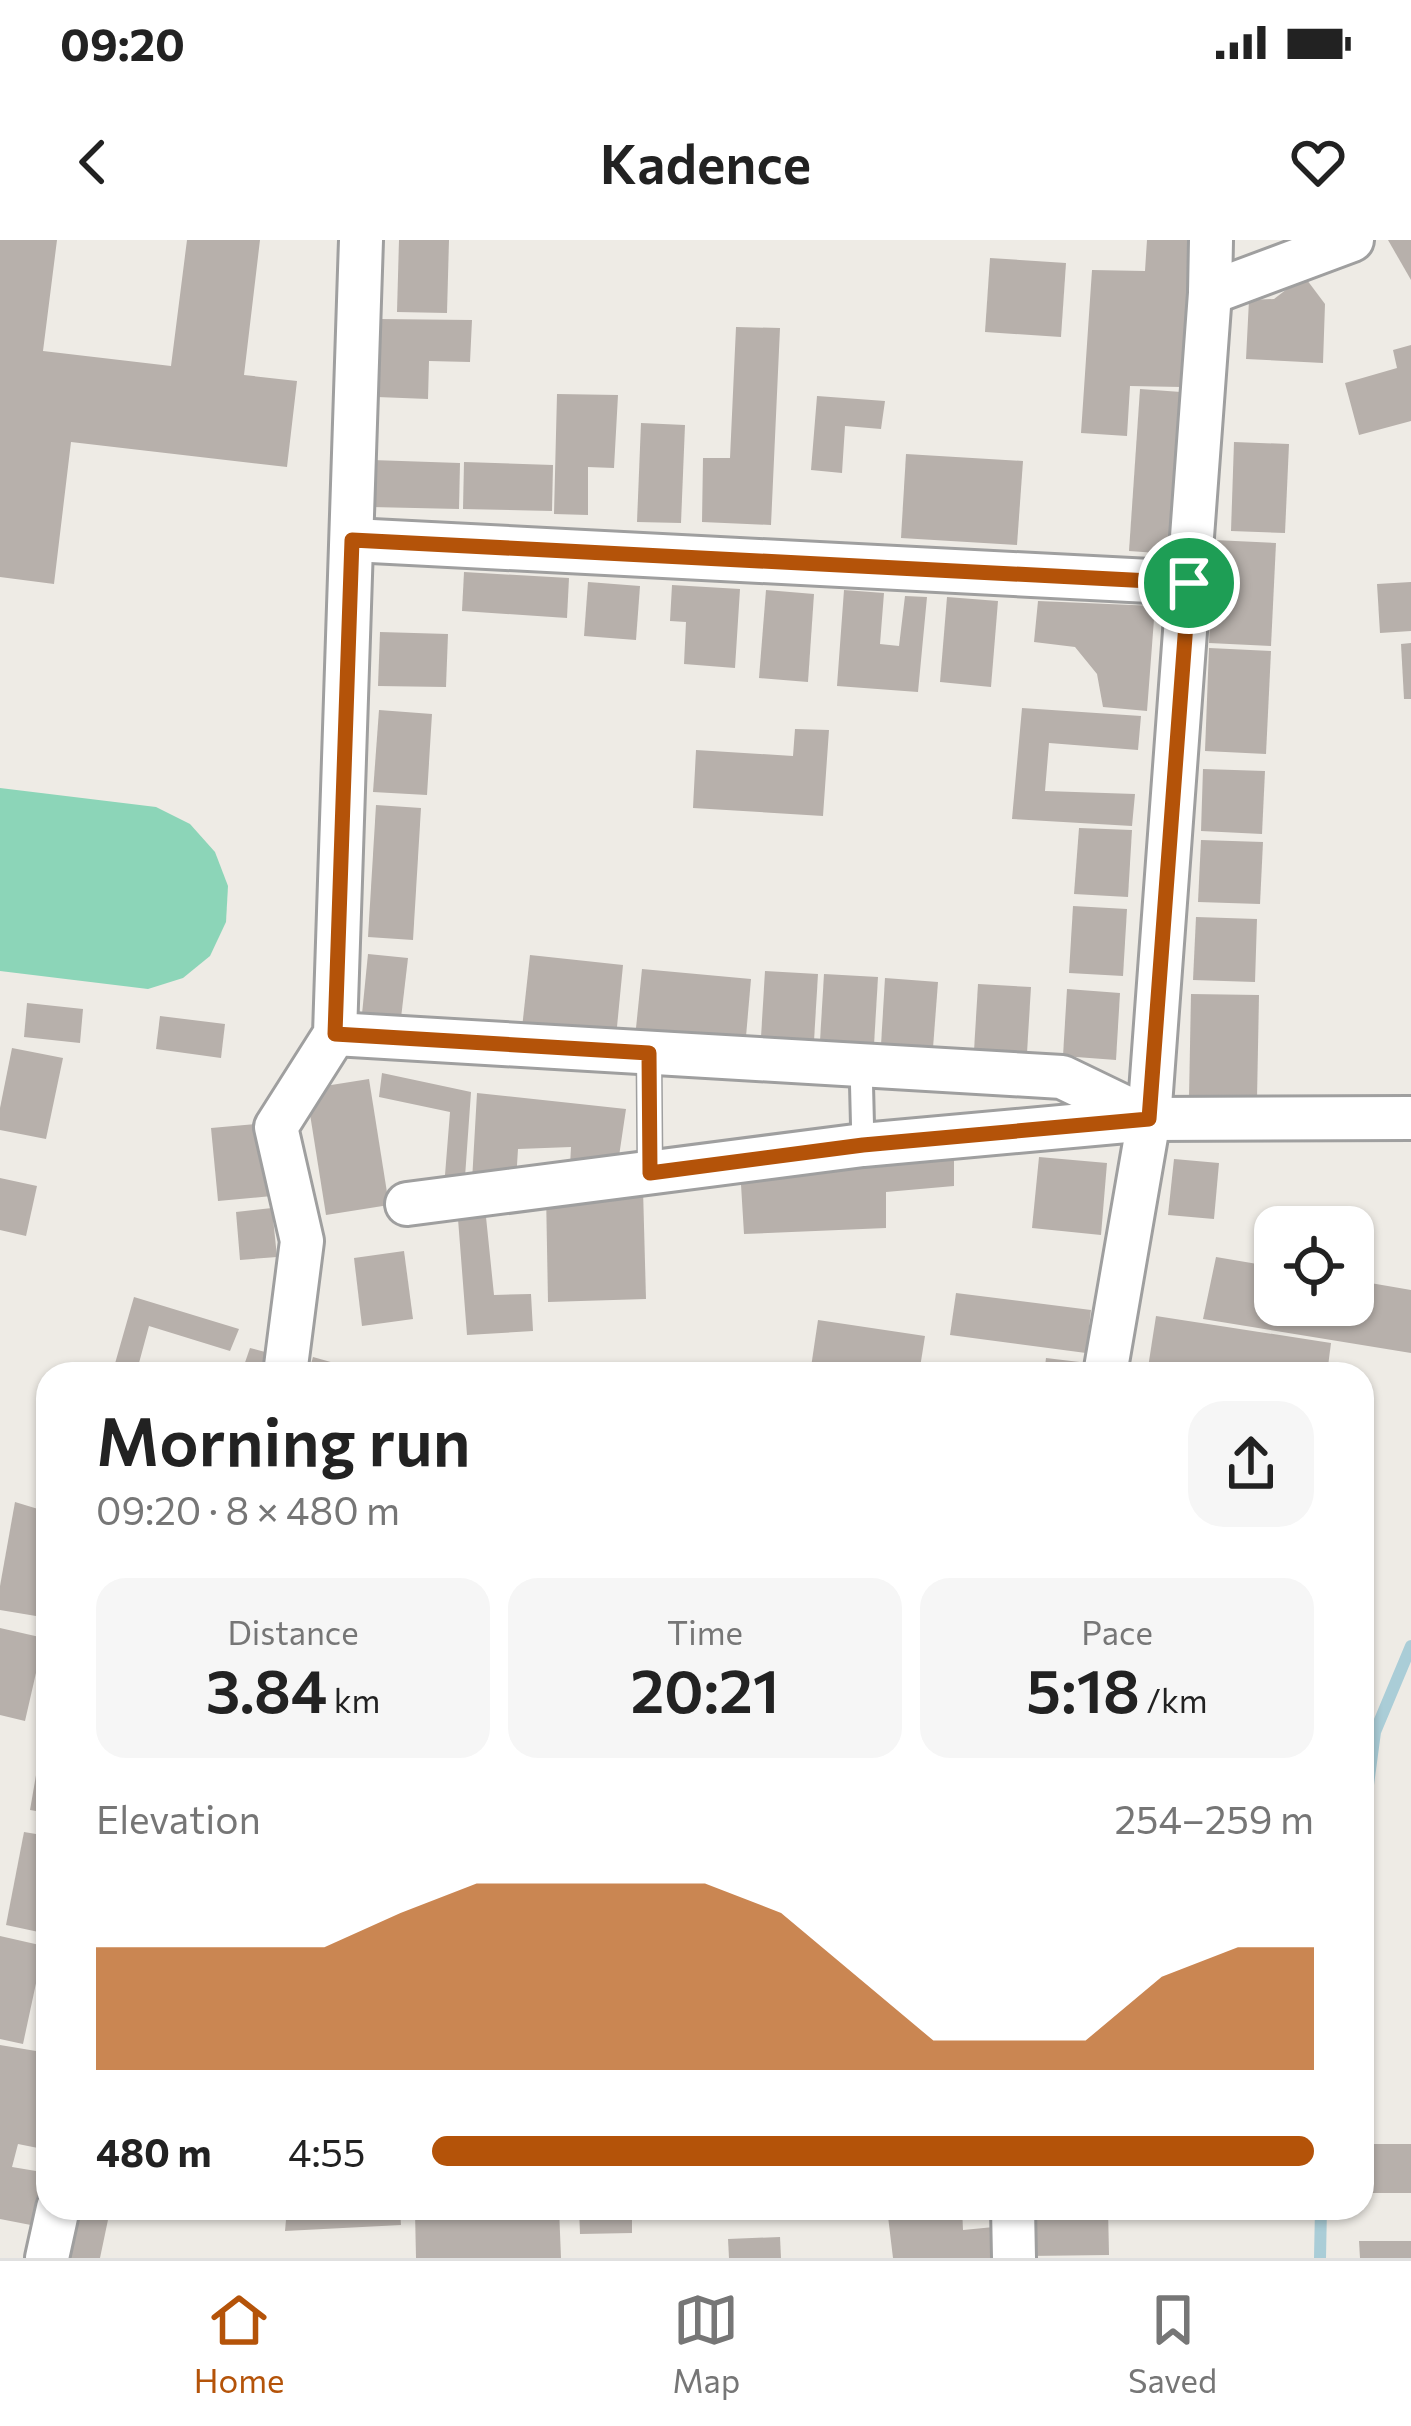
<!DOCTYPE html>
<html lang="en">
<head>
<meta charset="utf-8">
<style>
	body { margin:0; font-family:Commissioner,sans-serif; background:#f6f6f6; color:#222; height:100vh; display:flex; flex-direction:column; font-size:45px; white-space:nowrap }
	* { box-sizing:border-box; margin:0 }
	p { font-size:39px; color:#767676 }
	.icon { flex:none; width:66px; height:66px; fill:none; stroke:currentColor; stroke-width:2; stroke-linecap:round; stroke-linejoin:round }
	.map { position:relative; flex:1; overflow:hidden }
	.details { position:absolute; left:36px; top:1122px; width:1338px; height:858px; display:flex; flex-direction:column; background:#fff; border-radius:36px; box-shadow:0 3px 9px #0004 }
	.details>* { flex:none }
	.fabs { position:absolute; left:1254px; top:966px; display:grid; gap:24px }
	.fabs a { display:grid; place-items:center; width:120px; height:120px; border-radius:24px; background:#fff; box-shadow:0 3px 9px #0004; font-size:60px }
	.pin { position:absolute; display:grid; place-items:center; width:102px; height:102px; color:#fff; margin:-51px; border:6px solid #fff; border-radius:50%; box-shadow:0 3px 12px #0007 }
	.round { display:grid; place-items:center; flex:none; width:126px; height:126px; border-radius:36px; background:#f6f6f6 }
	.summary { display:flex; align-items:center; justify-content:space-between; height:204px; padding:0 60px }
	h1 { font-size:66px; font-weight:600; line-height:90px }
	.metrics { display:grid; grid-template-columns:repeat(3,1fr); gap:18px; height:204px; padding:12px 60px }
	.metrics div { display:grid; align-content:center; border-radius:30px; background:#f6f6f6; text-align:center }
	.metrics b { font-size:60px; font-weight:600 }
	.metrics small { font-size:33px; font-weight:400 }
	.metrics p { font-size:33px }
	.chart { height:336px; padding:24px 60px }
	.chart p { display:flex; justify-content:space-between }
	.chart svg { width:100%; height:216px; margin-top:12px; fill:#b45309; opacity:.7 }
	ul { padding:0 60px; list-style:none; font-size:39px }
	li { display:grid; grid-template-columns:192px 144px 1fr; align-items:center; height:90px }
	li i { height:30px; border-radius:15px; background:#b45309 }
	.status { display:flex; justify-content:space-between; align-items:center; height:84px; padding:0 60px; background:#fff; direction:ltr }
	.status svg { height:33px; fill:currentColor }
	header { display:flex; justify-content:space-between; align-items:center; height:156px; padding:0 60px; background:#fff; font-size:54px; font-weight:600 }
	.tab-bar { display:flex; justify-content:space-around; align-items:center; height:168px; border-top:3px solid #e0e0e0; background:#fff; font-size:33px; color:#767676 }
	.tab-bar a { display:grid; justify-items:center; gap:6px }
	.tab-bar .selected { color:#b45309 }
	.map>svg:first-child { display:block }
	.pitch { fill:#8cd5b8 }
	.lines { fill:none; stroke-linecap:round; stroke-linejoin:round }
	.stream { stroke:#aacdd7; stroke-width:12 }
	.building { fill:#b7b0ab }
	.lane-casing { stroke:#9f9f9f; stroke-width:27 }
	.street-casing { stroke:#9f9f9f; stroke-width:48 }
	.lane { stroke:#fff; stroke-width:21 }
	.street { stroke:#fff; stroke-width:42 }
	.route-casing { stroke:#fff; stroke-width:24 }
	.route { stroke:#b45309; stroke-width:15 }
</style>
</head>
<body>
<div class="status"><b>09:20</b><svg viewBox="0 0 49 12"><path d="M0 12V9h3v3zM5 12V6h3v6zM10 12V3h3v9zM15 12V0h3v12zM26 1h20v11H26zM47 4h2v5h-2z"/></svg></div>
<header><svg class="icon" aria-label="back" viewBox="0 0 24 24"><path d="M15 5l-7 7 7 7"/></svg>Kadence<svg class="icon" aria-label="heart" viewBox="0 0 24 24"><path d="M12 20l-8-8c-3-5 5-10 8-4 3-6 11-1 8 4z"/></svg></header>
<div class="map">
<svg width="1411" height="2018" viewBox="0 0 1411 2018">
	<rect width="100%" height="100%" fill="#eeebe5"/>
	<polygon class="pitch" points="0,548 156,567 190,584 215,612 228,646 226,682 210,716 183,738 148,749 0,731"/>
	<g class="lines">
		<g class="stream">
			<polyline points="1362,1590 1375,1492 1411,1406"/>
			<polyline points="1320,2018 1321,1968"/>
		</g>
	</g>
	<g class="building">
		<polygon points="0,0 57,0 43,111 171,126 187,0 260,0 244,135 297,141 287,227 71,202 54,344 0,337"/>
		<polygon points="399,0 449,0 447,73 397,72"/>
		<polygon points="1147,0 1190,0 1181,147 1130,146 1127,196 1081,193 1092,30 1145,31"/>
		<polygon points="1388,0 1411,0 1411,40"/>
		<polygon points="990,18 1066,23 1061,97 985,92"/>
		<polygon points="1304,36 1325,64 1323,123 1246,119 1249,60 1274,59"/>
		<polygon points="378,79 472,80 470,122 429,121 428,159 377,157"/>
		<polygon points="736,87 780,88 771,285 702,282 703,218 730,218"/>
		<polygon points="1411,105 1411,181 1359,195 1345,143 1397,128 1393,110"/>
		<polygon points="1140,149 1181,152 1171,314 1129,311"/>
		<polygon points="557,154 618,155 614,228 588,227 588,275 554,274"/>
		<polygon points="817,156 885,161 881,189 845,186 842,233 811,230"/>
		<polygon points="641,183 685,185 681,283 637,282"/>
		<polygon points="1234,202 1289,204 1285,293 1231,291"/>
		<polygon points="906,214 1023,221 1017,305 901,298"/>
		<polygon points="372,220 460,223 459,269 371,267"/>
		<polygon points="464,222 553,225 552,271 463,269"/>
		<polygon points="1214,300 1276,303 1271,406 1209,403"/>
		<polygon points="464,332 569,338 567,378 462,371"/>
		<polygon points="588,342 640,346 636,400 584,396"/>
		<polygon points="1411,342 1411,391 1380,393 1377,344"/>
		<polygon points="672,345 740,349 735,428 684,424 686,382 670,381"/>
		<polygon points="766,350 814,354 808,442 759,438"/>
		<polygon points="844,350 884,353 880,404 899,406 905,356 927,357 918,452 837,446"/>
		<polygon points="947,357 998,361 991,447 940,442"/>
		<polygon points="1038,361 1155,366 1147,471 1103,467 1097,434 1075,407 1034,402"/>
		<polygon points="380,392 448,394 446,447 378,446"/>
		<polygon points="1411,403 1411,459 1404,459 1401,404"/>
		<polygon points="1209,408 1271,411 1266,514 1205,511"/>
		<polygon points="1022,468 1141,476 1138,510 1049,503 1045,551 1135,554 1132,586 1012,579"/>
		<polygon points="379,470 432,474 427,555 373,552"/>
		<polygon points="795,489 829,490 823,576 693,568 696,510 793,516"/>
		<polygon points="1203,529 1265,531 1262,594 1201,591"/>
		<polygon points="376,565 421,568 413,700 368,697"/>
		<polygon points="1079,588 1132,590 1128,657 1074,654"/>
		<polygon points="1201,600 1263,602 1260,664 1198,662"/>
		<polygon points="1073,666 1127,669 1123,736 1069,733"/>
		<polygon points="1196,677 1257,679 1255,742 1193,740"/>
		<polygon points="368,714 408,718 401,778 362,774"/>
		<polygon points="530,715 623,725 616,797 522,788"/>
		<polygon points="642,729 751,739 745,808 635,798"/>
		<polygon points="765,731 818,734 814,801 761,797"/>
		<polygon points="824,734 878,737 874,805 820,801"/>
		<polygon points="885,738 938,742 933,808 881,805"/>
		<polygon points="978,744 1031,747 1027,813 974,811"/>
		<polygon points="1067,749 1120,753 1116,820 1063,816"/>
		<polygon points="1191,754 1259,755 1257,859 1189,858"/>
		<polygon points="27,763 83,769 80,803 24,797"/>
		<polygon points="160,776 225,784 221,818 156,809"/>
		<polygon points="12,808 63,818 46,899 0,890 0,868"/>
		<polygon points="382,833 471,852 465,937 445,935 450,872 379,857"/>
		<polygon points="369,839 389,965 326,975 306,849"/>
		<polygon points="477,853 626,869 618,923 570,927 571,907 518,909 516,941 472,941"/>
		<polygon points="266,883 272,956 218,961 211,888"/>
		<polygon points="954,914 954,946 886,952 886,988 744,994 740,928"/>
		<polygon points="1039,917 1107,923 1101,995 1032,988"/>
		<polygon points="1174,919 1219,923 1214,979 1168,975"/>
		<polygon points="0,938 37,946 26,996 0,990"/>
		<polygon points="643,949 646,1059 548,1062 546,952"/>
		<polygon points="272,968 277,1017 240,1020 236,972"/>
		<polygon points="486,977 494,1055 531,1054 533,1091 467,1095 458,979"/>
		<polygon points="404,1011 413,1079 362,1086 354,1018"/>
		<polygon points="1216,1017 1275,1027 1275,1065 1353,1065 1353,1040 1411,1050 1411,1113 1203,1079"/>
		<polygon points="956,1053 1091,1070 1086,1113 950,1095"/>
		<polygon points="134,1057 239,1089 230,1111 149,1086 136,1134 112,1134"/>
		<polygon points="1156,1076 1331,1103 1327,1134 1147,1134"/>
		<polygon points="818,1080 925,1096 919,1134 810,1134"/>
		<polygon points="250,1108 280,1116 274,1134 241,1134"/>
		<polygon points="313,1117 352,1128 350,1134 308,1134"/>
		<polygon points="1046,1118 1088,1123 1087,1134 1044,1134"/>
		<polygon points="1362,1241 1371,1242 1365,1291 1362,1290"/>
		<polygon points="15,1262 48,1272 48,1378 0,1370 0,1346"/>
		<polygon points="0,1388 44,1398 25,1481 0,1475"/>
		<polygon points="44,1489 48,1490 48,1573 30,1570"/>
		<polygon points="24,1592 48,1596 48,1694 6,1685"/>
		<polygon points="0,1696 44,1706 23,1804 0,1799"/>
		<polygon points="0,1805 48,1813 48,1910 18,1904 12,1927 48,1933 36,1986 0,1979"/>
		<rect x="1362" y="1904" width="49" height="49"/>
		<polygon points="73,1968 109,1975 100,2018 54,2018"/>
		<polygon points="287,1968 400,1968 401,1985 285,1991"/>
		<polygon points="559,1968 561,2018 416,2018 415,1972"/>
		<polygon points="579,1968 632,1968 632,1993 580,1994"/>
		<polygon points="887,1968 962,1968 963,1990 994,1987 997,2018 893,2018"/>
		<polygon points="1027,1968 1108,1968 1109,2015 1028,2016"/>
		<polygon points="780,1997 781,2018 729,2018 728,1999"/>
		<polygon points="1359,2001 1411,2001 1411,2018 1360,2018"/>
	</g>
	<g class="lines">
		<defs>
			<g id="lane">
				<polyline points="649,813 650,933"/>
				<polyline points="861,825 863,905"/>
			</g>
			<g id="street">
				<polyline points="1210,53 1352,0"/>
				<polyline points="352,300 1189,343"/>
				<polyline points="335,794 1062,837 1149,879 1411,878"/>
				<polyline points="407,964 863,905 1148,879"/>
				<polyline points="285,1134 302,1001 276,887 335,794 361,0"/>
				<polyline points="1105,1134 1149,879 1210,53 1211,0"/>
				<polyline points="1013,1968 1014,2018"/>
				<polyline points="47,2018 58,1968"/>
			</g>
		</defs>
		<use href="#lane" class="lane-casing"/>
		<use href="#street" class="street-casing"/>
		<use href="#lane" class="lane"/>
		<use href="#street" class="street"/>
	</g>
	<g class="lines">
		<defs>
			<polygon id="route" points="352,300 1189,343 1149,879 863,905 650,933 649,813 335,794"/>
		</defs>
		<use href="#route" class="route-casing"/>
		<use href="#route" class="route"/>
	</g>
</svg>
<div class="fabs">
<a><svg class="icon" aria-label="locate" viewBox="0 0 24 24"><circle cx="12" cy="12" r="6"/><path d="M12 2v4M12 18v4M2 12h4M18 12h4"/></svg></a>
</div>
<div class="pin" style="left:1189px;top:343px;background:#1e9e55"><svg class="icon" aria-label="arrive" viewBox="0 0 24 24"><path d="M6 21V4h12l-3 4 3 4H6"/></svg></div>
<section class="details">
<div class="summary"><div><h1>Morning run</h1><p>09:20 · 8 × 480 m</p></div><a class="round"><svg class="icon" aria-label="share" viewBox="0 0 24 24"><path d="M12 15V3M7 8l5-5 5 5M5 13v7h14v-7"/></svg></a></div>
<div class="metrics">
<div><p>Distance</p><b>3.84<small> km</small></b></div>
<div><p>Time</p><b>20:21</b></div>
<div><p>Pace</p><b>5:18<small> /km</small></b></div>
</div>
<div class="chart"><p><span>Elevation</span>254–259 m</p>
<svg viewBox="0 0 160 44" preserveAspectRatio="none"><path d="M0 44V19L10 19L20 19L30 19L40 12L50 6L60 6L70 6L80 6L90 12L100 25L110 38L120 38L130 38L140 25L150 19L160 19V44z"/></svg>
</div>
<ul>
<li><b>480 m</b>4:55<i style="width:100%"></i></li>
</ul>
</section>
</div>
<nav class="tab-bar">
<a class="selected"><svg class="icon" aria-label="home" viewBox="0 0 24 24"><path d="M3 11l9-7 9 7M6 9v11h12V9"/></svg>Home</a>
<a><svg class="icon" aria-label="map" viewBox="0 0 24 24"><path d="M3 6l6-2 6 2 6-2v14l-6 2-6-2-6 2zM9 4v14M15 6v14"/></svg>Map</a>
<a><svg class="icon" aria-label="saved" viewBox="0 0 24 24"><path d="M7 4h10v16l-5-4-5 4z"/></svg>Saved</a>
</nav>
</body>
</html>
